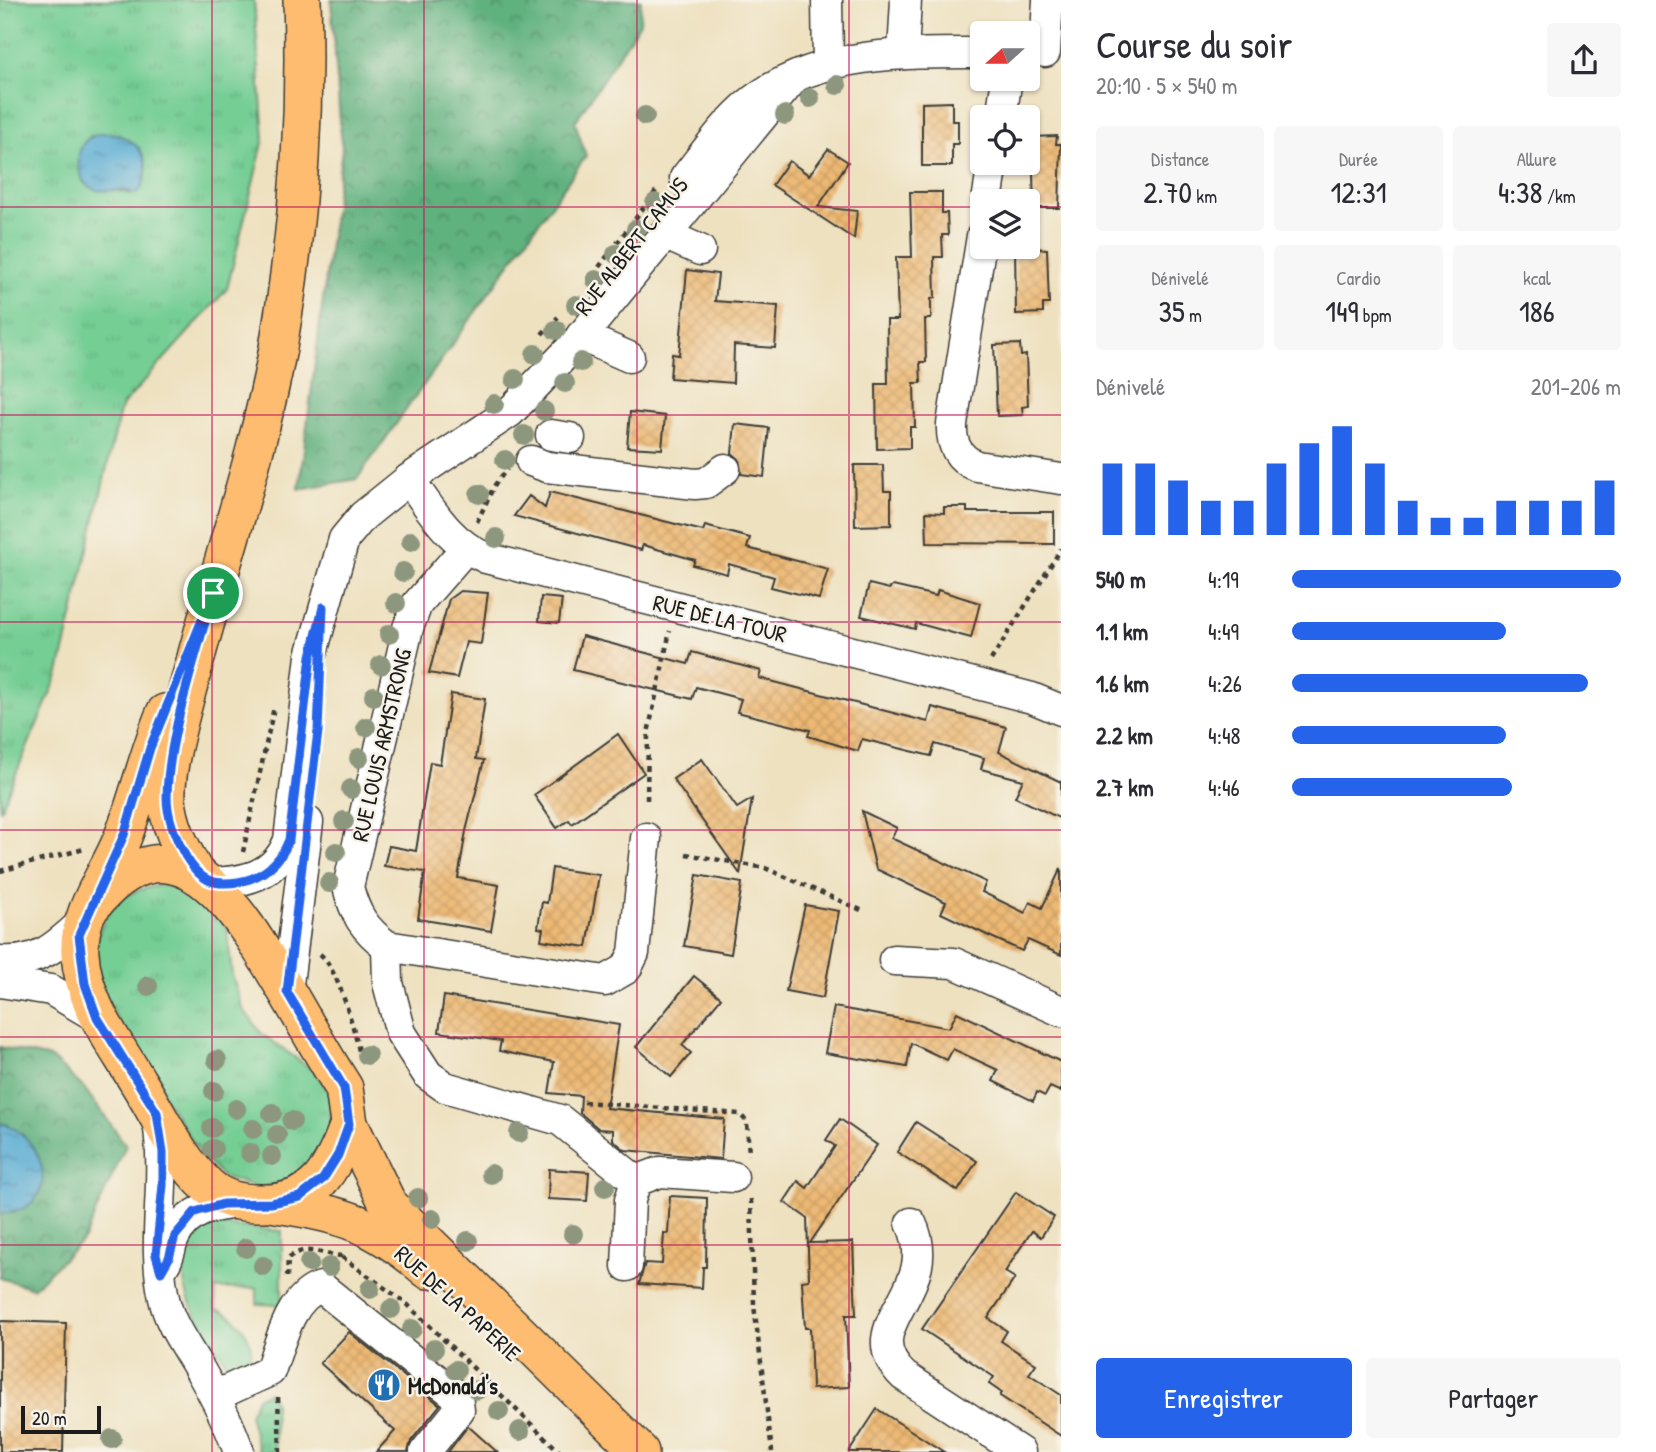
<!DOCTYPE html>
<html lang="fr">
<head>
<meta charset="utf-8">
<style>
	body { margin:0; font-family:"Patrick Hand",sans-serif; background:#f7f7f7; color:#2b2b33; height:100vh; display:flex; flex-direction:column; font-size:26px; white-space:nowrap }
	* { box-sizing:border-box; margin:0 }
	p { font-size:23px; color:#7c7c81 }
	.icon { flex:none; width:38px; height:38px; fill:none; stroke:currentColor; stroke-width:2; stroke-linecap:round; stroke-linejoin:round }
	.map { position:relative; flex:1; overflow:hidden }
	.sheet { display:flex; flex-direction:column; background:#fff; width:595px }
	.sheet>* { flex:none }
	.needle { width:46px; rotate:249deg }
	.buttons { position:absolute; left:970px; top:21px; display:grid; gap:14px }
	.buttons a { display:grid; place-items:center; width:70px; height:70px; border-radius:7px; background:#fff; box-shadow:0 2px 5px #0004; font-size:35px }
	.scale { position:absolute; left:21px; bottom:18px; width:80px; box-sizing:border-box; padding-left:7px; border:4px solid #1c1c1c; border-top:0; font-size:19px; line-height:24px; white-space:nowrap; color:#1c1c1c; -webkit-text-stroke:5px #f7f3e8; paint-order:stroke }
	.pin { position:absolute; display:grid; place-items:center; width:60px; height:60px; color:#fff; margin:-30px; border:4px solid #fff; border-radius:50%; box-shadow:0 2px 7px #0007 }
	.round { display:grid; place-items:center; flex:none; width:74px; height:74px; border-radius:7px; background:#f7f7f7 }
	.overview { display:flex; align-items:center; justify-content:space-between; height:119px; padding:0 35px }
	h1 { font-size:38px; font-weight:600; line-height:52px }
	.metrics { display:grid; grid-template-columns:repeat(3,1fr); gap:10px; height:119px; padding:7px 35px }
	.metrics div { display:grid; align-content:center; border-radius:7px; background:#f7f7f7; text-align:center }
	.metrics b { font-size:30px; font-weight:600 }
	.metrics small { font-size:19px; font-weight:400 }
	.metrics p { font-size:19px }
	.chart { height:196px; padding:14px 35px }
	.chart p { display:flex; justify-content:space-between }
	.chart svg { width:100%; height:126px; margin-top:7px; stroke:#2563eb; stroke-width:6 }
	.action { display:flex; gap:14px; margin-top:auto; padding:14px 35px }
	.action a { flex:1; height:80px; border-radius:7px; background:#2563eb; color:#fff; font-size:28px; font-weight:600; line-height:80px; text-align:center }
	.action a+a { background:#f7f7f7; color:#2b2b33 }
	ul { padding:0 35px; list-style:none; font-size:23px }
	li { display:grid; grid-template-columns:112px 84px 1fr; align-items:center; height:52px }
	li i { height:18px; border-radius:9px; background:#2563eb }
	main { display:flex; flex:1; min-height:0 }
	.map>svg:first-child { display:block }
	.grass { fill:url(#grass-tufts); stroke:#487558; stroke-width:2; fill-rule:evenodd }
	.forest { fill:url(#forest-crowns); stroke:#3e664d; stroke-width:2 }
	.water { fill:url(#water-ripples); stroke:#3a6478; stroke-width:2 }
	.building { fill:url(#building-cross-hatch) }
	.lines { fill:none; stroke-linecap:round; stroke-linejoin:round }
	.minor-casing { stroke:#3c3a35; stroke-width:33 }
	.major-casing { stroke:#3c3a35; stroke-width:40 }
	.path { stroke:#3c3a35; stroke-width:4.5; stroke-dasharray:5 5; stroke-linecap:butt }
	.minor { stroke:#fff; stroke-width:30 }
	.major { stroke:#fdbc70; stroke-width:37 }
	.tree { fill:#8c977d }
	.route-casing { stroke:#fff; stroke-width:14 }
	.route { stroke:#2563eb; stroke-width:9 }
	.grid { fill:none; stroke:#c2185b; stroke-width:2; stroke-opacity:0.55 }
	.labels { text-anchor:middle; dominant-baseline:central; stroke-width:5; stroke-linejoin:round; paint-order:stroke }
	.street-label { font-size:23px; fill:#1c1c1c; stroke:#f7f3e8 }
	.poi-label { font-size:23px; font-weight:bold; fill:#1c1c1c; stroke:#f7f3e8; text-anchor:start }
</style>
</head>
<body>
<main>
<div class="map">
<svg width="1061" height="1452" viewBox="0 0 1061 1452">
	<defs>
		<pattern id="grass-tufts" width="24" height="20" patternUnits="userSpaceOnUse" patternTransform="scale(1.75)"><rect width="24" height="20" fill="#74ce94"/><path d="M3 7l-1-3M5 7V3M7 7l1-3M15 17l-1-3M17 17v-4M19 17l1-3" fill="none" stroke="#64b07f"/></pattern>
		<pattern id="forest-crowns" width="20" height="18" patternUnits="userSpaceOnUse" patternTransform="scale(1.75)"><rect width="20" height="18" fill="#5fb17e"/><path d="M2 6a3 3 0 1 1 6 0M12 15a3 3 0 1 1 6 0" fill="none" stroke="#4e8f66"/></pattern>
		<pattern id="water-ripples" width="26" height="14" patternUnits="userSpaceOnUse" patternTransform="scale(1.75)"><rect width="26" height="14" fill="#57abd3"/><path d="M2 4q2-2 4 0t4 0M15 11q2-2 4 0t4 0" fill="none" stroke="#478aaa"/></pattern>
		<pattern id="building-cross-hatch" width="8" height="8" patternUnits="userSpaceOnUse" patternTransform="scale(1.75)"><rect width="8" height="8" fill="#edb974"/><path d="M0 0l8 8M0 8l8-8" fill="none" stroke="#cb9e64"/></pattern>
	</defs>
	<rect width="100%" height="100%" fill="#f7f3e8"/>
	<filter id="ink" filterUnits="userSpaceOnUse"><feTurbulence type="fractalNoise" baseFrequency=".0143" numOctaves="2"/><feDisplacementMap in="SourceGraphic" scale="14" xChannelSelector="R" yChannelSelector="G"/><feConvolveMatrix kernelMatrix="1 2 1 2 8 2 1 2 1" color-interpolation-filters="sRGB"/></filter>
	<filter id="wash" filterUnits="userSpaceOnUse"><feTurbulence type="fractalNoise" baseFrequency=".00686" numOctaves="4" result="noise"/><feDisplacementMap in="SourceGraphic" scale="28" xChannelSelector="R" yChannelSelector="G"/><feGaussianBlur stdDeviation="1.57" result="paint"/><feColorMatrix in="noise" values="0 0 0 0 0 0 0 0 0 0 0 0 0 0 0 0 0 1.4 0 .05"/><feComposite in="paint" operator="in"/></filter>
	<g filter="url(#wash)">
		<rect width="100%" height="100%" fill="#eee1c0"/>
		<g class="grass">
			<path d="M 0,0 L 254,0 L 264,139 L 227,289 L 121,407 L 59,673 L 0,811 ZM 91,136 L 132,194 L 85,184 C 77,170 78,147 91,136 Z"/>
			<path d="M 165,885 L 192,891 L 227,927 L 232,975 L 243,1009 L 262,1034 L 314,1071 L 329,1092 L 332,1133 L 300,1178 L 260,1189 L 221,1176 L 202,1156 C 177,1116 93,995 92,955 C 92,949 96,941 98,935 C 109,901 130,888 165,885 Z"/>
			<path d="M 210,1224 L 282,1231 L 282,1305 L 257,1304 L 257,1288 L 215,1289 L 216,1309 C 236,1313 256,1339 250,1359 L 240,1366 L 230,1366 L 226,1362 C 204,1329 178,1298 184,1256 C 187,1240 195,1229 210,1224 Z"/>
			<polygon points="268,1392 274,1401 275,1452 259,1452 249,1414 257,1398"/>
		</g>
		<g class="forest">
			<polygon points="331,0 641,0 640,23 575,122 586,156 357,479 299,489 342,149"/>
			<polygon points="0,1047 51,1058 84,1088 126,1145 84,1239 33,1288 0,1278 0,1213 14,1213 9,1125 0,1123"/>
		</g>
		<g class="water">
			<path d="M 105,133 C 137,134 159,163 138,193 C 130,195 129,190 121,190 C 105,190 96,195 83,181 C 74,159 77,136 105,133 Z"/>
			<path d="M 0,1123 C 47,1134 66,1212 0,1213 Z"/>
		</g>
		<g id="blocks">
			<g class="building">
				<polygon points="952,102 952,121 958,121 958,144 952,144 952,166 922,166 922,103"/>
				<polygon points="1057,136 1056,144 1061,144 1059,208 1034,208 1032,137"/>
				<polygon points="828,149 848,162 818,207 857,211 854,239 772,185 789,161 809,175"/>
				<polygon points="910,192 942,192 942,213 947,213 948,235 942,235 943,257 934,257 935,298 931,299 931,319 925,319 926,362 920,362 921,383 914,383 915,427 910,427 910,448 877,449 876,384 888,384 887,320 898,320 896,257 912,257"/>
				<polygon points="1015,247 1047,249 1049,304 1043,304 1043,313 1016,314"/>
				<polygon points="687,270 718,274 715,301 778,306 775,348 734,345 733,383 670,378 672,354 679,355"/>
				<polygon points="1020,344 1021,356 1026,355 1028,406 1022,407 1023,415 997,416 994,345"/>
				<polygon points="630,412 665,416 662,449 627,447"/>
				<polygon points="735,424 769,428 764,477 741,474 739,459 732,453"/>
				<polygon points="854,465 883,465 884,491 891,491 891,525 855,526"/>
				<polygon points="550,492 703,531 705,526 750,538 747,548 828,569 819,599 771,587 774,577 729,564 727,574 693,565 695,560 643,545 641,550 514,516 529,496 545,508"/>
				<polygon points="944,507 967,507 967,512 1054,512 1054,544 927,543 926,512 944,513"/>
				<polygon points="869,584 889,589 893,586 936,596 938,590 980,603 971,638 916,623 915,629 861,616"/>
				<polygon points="460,591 488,593 481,644 466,642 457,678 429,673 449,599"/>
				<polygon points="541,597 562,599 559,623 539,621"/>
				<polygon points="582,636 688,664 692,652 761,671 759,678 928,722 932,707 1006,727 999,752 1061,782 1061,819 1015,797 1023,780 981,769 984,758 935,744 931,756 862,739 858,751 808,736 810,730 737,712 741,699 696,687 692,699 573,670"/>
				<polygon points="451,694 485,699 476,759 484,760 466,831 458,878 499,885 491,931 418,919 425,872 384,866 389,846 416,851 430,762 440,764"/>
				<polygon points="618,734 644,773 572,824 569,820 557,828 534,795"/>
				<polygon points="702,759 737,808 752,799 740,874 673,779"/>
				<polygon points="862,811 897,828 891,838 986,882 982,892 1025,913 1030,902 1042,908 1061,868 1061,955 1028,940 1022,951 989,936 941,913 946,902 876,869"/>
				<polygon points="552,868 599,875 587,947 541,940 543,929 538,928 542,902 547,903"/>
				<polygon points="697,875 742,883 731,954 684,946"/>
				<polygon points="805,905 839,911 823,998 786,991"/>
				<polygon points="694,976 721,998 682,1045 691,1053 671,1077 636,1047"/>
				<polygon points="444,996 619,1025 606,1108 724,1119 721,1159 625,1150 613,1140 613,1130 599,1129 580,1113 581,1096 549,1093 554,1062 499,1051 501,1041 439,1032"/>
				<polygon points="834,1007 949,1028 957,1012 1061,1062 1061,1092 1050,1087 1045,1096 1037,1092 1033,1101 993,1081 998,1070 953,1049 947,1060 911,1043 907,1067 825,1053"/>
				<polygon points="840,1119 877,1145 810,1243 853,1242 856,1315 846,1315 849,1387 812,1389 810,1328 805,1328 802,1281 809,1280 807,1218 784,1202 798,1181 807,1188 835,1146 826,1140"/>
				<polygon points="916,1122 977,1161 958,1191 897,1152"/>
				<polygon points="549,1169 589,1172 587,1201 548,1199"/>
				<polygon points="1016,1192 1054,1217 1041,1237 1032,1231 1017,1253 1005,1272 1015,1278 988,1318 1007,1331 1001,1341 1036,1364 1029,1374 1061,1395 1061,1436 1000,1396 1002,1393 989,1384 994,1377 922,1329"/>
				<polygon points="670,1196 707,1198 706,1267 703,1267 702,1288 639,1284 645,1263 662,1264 664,1233 668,1234"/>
				<polygon points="0,1321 66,1323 63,1452 0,1452"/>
				<polygon points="349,1332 440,1405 411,1441 408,1452 376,1452 395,1431 320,1363"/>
				<polygon points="877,1409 907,1428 944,1452 849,1452"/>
				<polygon points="468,1426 497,1452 448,1452"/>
			</g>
		</g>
	</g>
	<g filter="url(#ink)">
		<use href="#blocks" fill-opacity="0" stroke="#3c3a35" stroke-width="2"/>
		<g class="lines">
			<defs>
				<g id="minor">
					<polyline points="827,0 828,65"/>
					<polyline points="1045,52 1048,0"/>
					<polyline points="903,54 906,0"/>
					<polyline points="1001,117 1007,79"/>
					<path d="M 685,178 C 708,149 731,114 762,94 C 828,51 906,53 982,53"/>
					<polyline points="987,201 993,163"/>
					<polyline points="664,234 700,250"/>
					<path d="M 982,236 L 952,424 C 951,444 958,459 977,466 L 1061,479"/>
					<polyline points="581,336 629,357"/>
					<polyline points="551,435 570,438"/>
					<polyline points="531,461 547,467 695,484 706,483 725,469"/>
					<path d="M 409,479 C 432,511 449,542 486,558 L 1032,698 L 1061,710"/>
					<path d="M 465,549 L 417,604 L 408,628 L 348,887 C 355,914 364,929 387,946 L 605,981 L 626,969 L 634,953 L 646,838"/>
					<path d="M 210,883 C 245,882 276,876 289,840 L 311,656 L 344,539 L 363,516 L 409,479 L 510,412 L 576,343 L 793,79"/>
					<polyline points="387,946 388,983 401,1033 428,1075 445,1087 560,1120 636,1181"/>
					<polyline points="894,960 954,963 1061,1011"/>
					<path d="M 0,961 C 39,964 58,945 85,920"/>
					<polyline points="0,982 51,990 97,1017"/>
					<polyline points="287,992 308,822"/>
					<path d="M 158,1122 C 168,1184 151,1239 164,1298 C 169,1324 187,1347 200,1370 C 215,1396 229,1423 239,1452"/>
					<path d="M 911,1223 C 944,1293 850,1325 904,1376 L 1020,1452"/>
					<path d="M 164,1265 C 170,1256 170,1247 174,1238 C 187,1210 213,1205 241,1203"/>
					<polyline points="627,1266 630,1200 636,1181 660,1172 733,1177"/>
					<path d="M 215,1396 L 270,1371 C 280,1344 290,1296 321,1287 L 457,1396 L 459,1410 L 425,1452"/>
				</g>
				<g id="major">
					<path d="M 165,713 C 148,753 139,795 124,834 C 110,872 77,912 80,953 C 83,1003 113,1040 138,1082 C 160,1117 178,1159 209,1187 C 222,1199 242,1203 259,1203 C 315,1205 332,1171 349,1124"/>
					<path d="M 195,873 C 182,849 169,827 167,799 C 165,763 185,701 194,665 C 222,559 258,456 278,348 C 298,233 306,116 302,0"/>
					<path d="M 91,907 C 176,801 240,913 284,987 C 304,1021 323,1055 344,1088 L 349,1124 L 388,1204 L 640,1452"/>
					<path d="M 276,1204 C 344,1214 375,1224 428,1270"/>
				</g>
			</defs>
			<use href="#minor" class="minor-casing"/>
			<use href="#major" class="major-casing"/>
			<g class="path">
				<polyline points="599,267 659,187"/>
				<polyline points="542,334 558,317"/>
				<polyline points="477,522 494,486 507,469"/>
				<polyline points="991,660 1061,549"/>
				<polyline points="647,800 648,733 670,631"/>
				<polyline points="243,852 274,707"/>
				<polyline points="686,854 765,868 861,910"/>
				<polyline points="0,871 84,849"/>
				<path d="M 320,954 C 337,967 354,1028 359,1051"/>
				<polyline points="584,1102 740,1114 747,1122 749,1155"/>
				<polyline points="751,1199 754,1305 772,1452"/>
				<polyline points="342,1257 407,1304 560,1452"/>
				<path d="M 287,1277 L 288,1258 C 307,1243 324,1256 344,1256"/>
				<polyline points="278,1397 280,1452"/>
			</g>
			<use href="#minor" class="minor"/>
			<use href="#major" class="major"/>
		</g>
		<g class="tree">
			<circle cx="837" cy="85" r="10"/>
			<circle cx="810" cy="98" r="10"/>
			<circle cx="785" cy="115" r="10"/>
			<circle cx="645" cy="116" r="10"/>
			<circle cx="655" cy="203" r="10"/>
			<circle cx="636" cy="229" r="10"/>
			<circle cx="616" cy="254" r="10"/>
			<circle cx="596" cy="280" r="10"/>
			<circle cx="576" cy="305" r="10"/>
			<circle cx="556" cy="330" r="10"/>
			<circle cx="535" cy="354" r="10"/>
			<circle cx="581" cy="362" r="10"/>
			<circle cx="515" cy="379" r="10"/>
			<circle cx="565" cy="383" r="10"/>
			<circle cx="494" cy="404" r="10"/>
			<circle cx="544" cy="411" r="10"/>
			<circle cx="524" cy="435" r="10"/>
			<circle cx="505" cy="460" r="10"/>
			<circle cx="479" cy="494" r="10"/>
			<circle cx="496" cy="538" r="10"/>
			<circle cx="411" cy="541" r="10"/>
			<circle cx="403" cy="572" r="10"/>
			<circle cx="396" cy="603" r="10"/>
			<circle cx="389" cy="634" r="10"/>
			<circle cx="381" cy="665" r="10"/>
			<circle cx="374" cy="696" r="10"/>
			<circle cx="366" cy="727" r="10"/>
			<circle cx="359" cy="758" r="10"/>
			<circle cx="351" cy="789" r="10"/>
			<circle cx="344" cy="821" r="10"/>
			<circle cx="336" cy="852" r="10"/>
			<circle cx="329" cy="883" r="10"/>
			<circle cx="148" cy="986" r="10"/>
			<circle cx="367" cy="1055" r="10"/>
			<circle cx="217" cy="1060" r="10"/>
			<circle cx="214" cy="1091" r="10"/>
			<circle cx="236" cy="1109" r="10"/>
			<circle cx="272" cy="1113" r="10"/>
			<circle cx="292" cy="1121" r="10"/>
			<circle cx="212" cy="1128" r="10"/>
			<circle cx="253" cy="1129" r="10"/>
			<circle cx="519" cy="1133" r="10"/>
			<circle cx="277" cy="1135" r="10"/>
			<circle cx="213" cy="1149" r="10"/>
			<circle cx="250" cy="1153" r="10"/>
			<circle cx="272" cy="1156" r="10"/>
			<circle cx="491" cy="1174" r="10"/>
			<circle cx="605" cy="1187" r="10"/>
			<circle cx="418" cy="1198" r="10"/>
			<circle cx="432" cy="1219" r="10"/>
			<circle cx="573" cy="1234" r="10"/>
			<circle cx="468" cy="1241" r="10"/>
			<circle cx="246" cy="1248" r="10"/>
			<circle cx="309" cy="1263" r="10"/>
			<circle cx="263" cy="1266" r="10"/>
			<circle cx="329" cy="1267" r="10"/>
			<circle cx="370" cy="1289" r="10"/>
			<circle cx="391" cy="1309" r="10"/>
			<circle cx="412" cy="1329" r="10"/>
			<circle cx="434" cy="1349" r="10"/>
			<circle cx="456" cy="1370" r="10"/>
			<circle cx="477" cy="1390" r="10"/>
			<circle cx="499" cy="1411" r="10"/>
			<circle cx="520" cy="1431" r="10"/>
			<circle cx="112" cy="1439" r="10"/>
		</g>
	</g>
	<g class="lines" filter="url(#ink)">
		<defs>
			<path id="route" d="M 213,593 C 197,655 168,734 167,797 C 167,819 176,839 186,857 C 200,880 212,886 238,882 C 262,878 280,863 289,840 L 311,656 L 323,607 L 318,731 L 287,992 L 344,1088 L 349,1124 L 338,1155 L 323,1179 L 300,1197 L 271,1203 L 223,1204 L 195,1212 L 175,1236 L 169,1258 L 161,1272 L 156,1255 L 163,1185 L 163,1152 L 157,1113 L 97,1017 L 85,984 L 79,935 L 124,835 L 150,748 Z"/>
		</defs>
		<use href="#route" class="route-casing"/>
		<use href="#route" class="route"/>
	</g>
	<path class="grid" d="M 212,0 L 212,1452M 424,0 L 424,1452M 637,0 L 637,1452M 849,0 L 849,1452M 0,207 L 982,207M 1027,207 L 1061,207M 0,415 L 1061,415M 0,622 L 1061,622M 0,830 L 1061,830M 0,1037 L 1061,1037M 0,1245 L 1061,1245"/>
	<defs>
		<symbol id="restaurant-disc" viewBox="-11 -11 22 22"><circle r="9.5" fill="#1f6fb2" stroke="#f7f3e8"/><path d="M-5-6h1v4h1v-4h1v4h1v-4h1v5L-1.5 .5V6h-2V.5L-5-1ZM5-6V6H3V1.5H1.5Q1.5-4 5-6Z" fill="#fff"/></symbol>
	</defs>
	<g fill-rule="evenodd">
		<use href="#restaurant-disc" x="365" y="1366" width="38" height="38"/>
	</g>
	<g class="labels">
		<g class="street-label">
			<text transform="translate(631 246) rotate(-52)">RUE ALBERT CAMUS</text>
			<text transform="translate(720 618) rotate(14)">RUE DE LA TOUR</text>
			<text transform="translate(381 745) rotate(-77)">RUE LOUIS ARMSTRONG</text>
			<text transform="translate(458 1303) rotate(42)">RUE DE LA PAPERIE</text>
		</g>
		<g class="poi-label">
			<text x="408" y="1385">McDonald's</text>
		</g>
	</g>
</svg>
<div class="buttons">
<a><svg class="needle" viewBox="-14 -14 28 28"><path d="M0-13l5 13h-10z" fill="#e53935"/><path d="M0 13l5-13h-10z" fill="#7c7c81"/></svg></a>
<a><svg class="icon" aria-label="locate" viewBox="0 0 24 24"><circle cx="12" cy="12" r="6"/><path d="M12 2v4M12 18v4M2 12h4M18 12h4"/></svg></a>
<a><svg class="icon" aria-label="layers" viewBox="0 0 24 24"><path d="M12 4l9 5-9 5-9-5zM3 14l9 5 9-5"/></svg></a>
</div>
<div class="scale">20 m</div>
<div class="pin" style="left:213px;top:593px;background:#1e9e55"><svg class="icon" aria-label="arrive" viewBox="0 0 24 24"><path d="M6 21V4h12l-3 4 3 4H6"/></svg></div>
</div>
<section class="sheet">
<div class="overview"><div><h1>Course du soir</h1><p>20:10 · 5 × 540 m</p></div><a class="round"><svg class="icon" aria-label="share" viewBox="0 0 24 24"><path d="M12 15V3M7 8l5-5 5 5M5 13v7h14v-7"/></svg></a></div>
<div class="metrics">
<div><p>Distance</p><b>2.70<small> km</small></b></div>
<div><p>Durée</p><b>12:31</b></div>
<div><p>Allure</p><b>4:38<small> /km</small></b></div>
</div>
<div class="metrics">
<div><p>Dénivelé</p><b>35<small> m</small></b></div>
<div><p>Cardio</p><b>149<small> bpm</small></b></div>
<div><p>kcal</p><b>186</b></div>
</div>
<div class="chart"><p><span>Dénivelé</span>201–206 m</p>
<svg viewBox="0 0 160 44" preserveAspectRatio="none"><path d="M5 44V19M15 44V19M25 44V25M35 44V32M45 44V32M55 44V19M65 44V12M75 44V6M85 44V19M95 44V32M105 44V38M115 44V38M125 44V32M135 44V32M145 44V32M155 44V25"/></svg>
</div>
<ul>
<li><b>540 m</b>4:19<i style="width:100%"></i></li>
<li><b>1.1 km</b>4:49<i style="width:65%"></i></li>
<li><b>1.6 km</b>4:26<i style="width:90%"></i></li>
<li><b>2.2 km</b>4:48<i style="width:65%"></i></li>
<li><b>2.7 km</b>4:46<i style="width:67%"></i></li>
</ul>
<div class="action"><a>Enregistrer</a><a>Partager</a></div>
</section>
</main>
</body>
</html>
